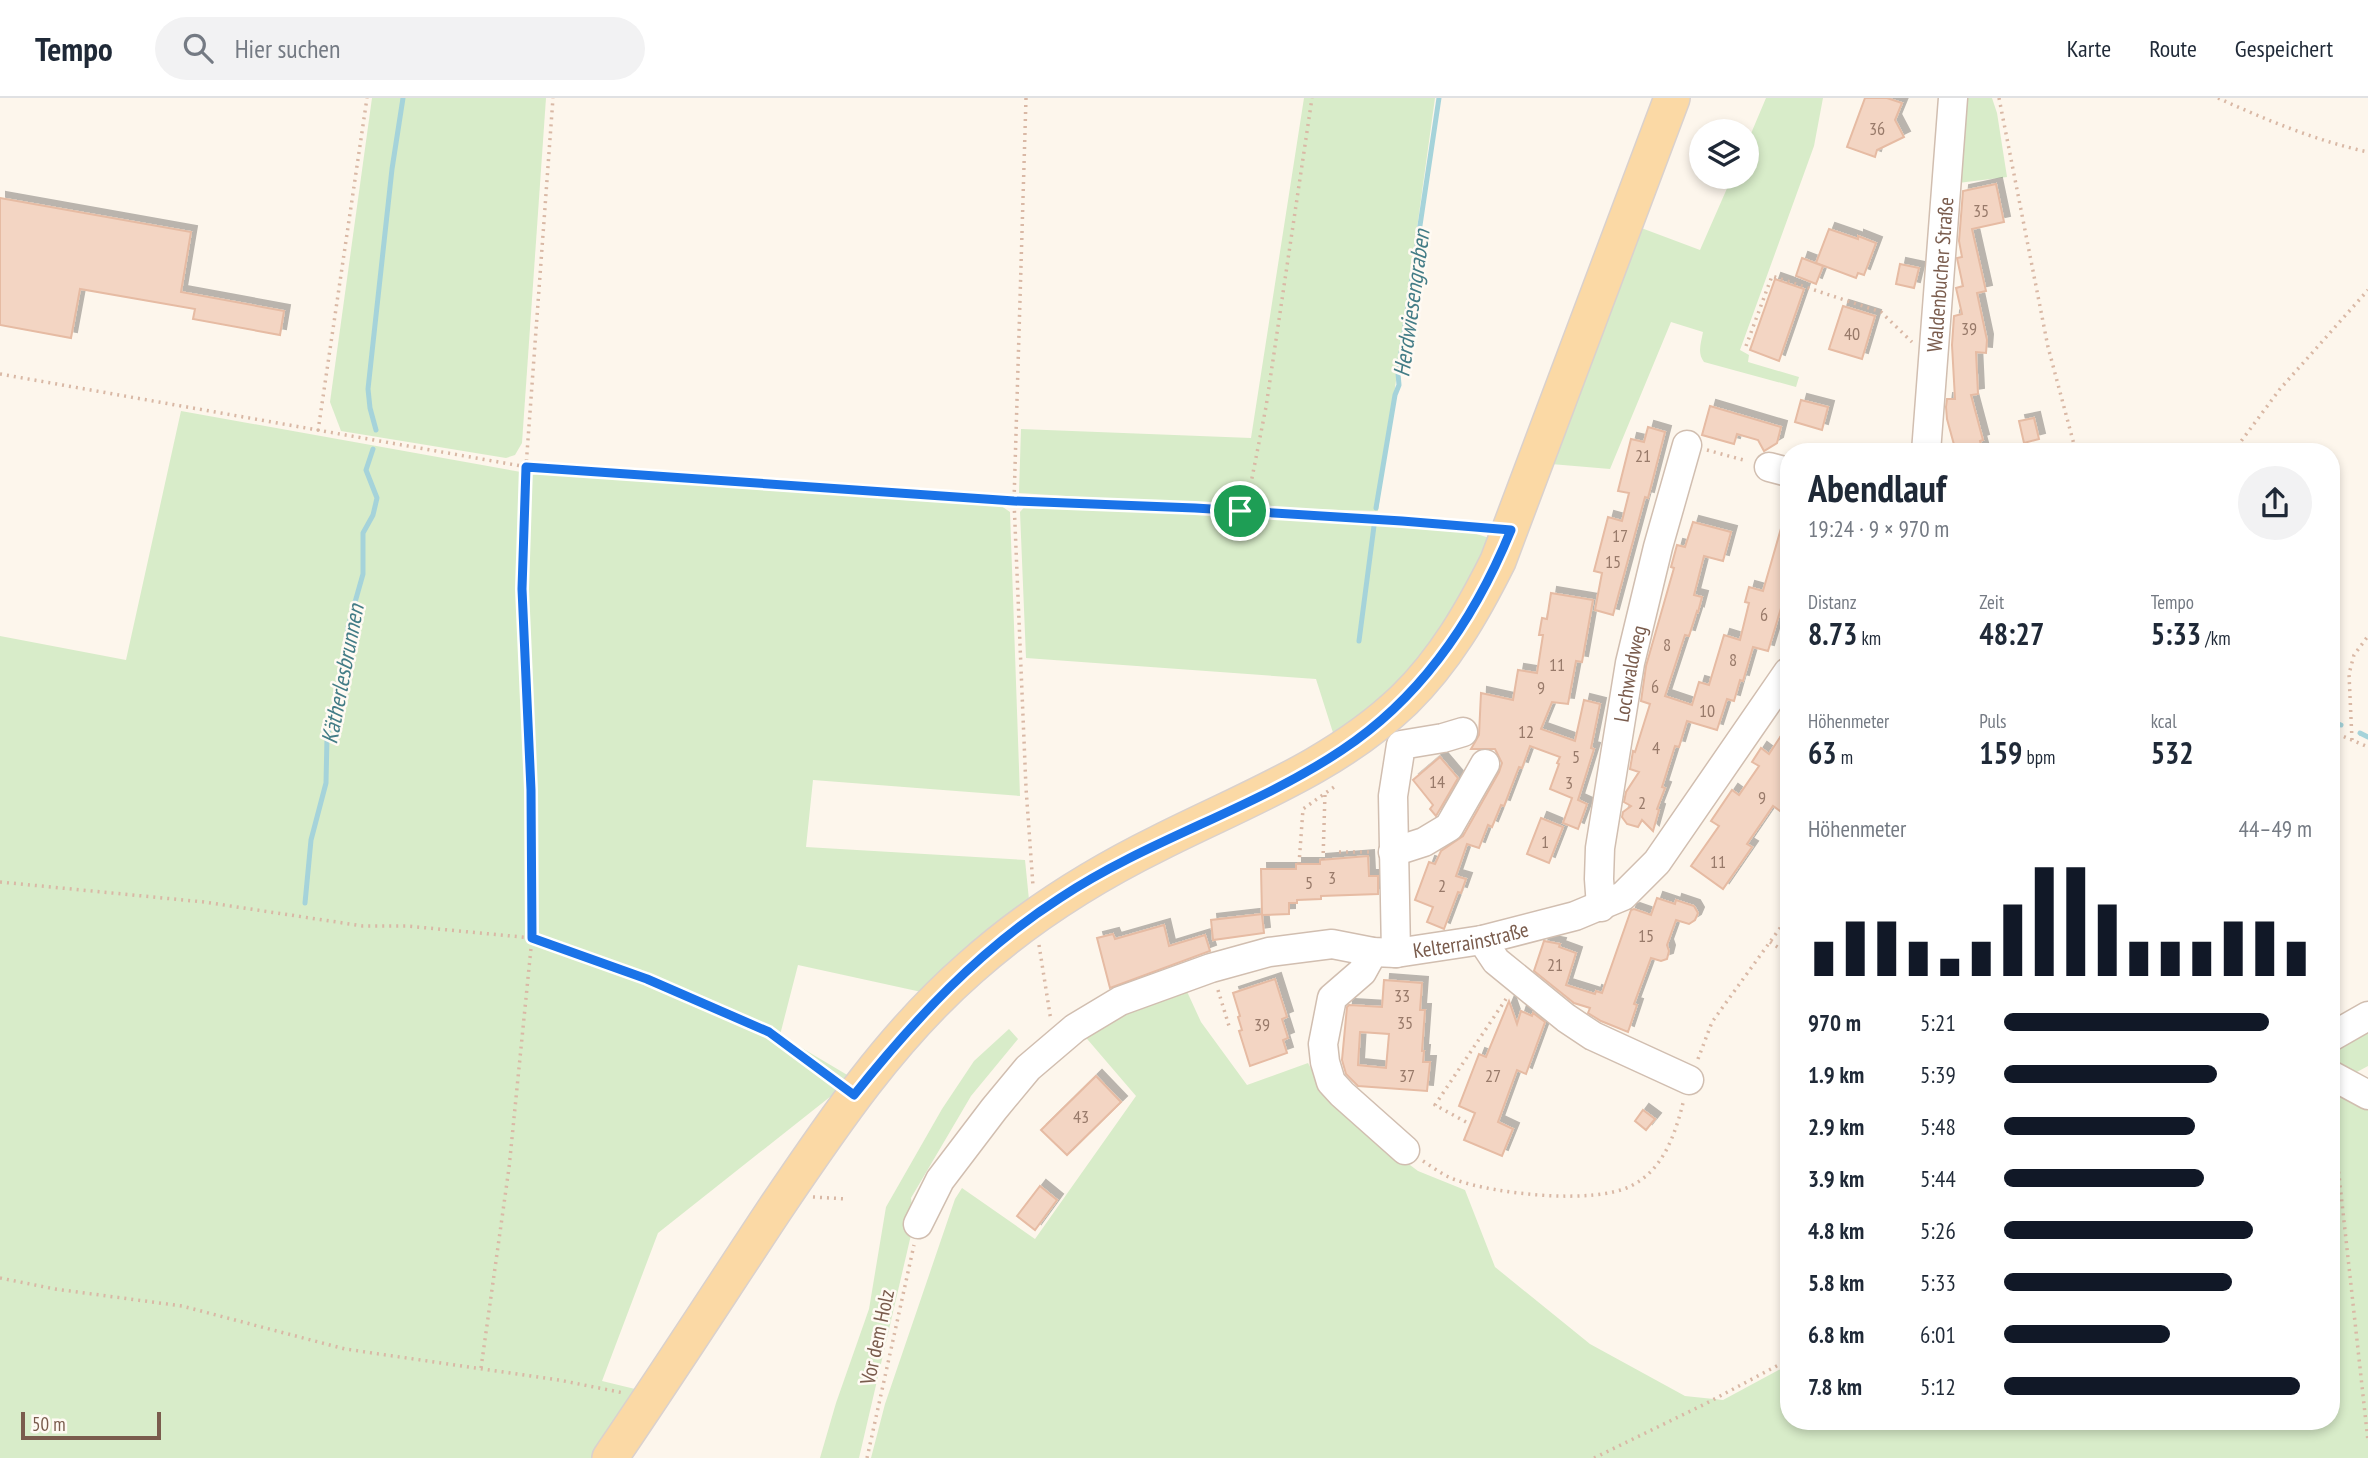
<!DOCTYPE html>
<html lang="de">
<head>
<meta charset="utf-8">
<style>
	body { margin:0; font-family:"PT Sans Narrow",sans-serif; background:#f2f2f3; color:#1f2937; height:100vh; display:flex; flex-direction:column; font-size:26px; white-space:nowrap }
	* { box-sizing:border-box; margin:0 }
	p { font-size:23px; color:#747a83 }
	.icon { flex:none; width:38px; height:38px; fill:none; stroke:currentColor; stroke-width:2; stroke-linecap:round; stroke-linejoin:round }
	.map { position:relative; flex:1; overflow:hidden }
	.side { position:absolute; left:1780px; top:345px; width:560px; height:987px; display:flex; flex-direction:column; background:#fff; border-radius:28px; box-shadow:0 4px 10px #0003 }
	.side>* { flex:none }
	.controls { position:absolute; left:1689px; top:21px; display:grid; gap:14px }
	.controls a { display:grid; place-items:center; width:70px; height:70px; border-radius:50%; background:#fff; box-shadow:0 4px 10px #0003; font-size:35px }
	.scale { position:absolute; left:21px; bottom:18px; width:140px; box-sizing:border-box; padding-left:7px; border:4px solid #7a5c4d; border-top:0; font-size:19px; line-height:24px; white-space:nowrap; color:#7a5c4d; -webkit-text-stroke:5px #fffaf3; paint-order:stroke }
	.pin { position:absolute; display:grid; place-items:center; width:60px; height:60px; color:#fff; margin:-30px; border:4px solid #fff; border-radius:50%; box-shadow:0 2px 7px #0007 }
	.round { display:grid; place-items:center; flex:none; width:74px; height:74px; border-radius:37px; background:#f2f2f3 }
	.head { display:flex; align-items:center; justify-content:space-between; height:119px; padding:0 28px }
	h1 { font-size:38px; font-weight:700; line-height:52px }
	.stats { display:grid; grid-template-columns:repeat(3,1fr); gap:10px; height:119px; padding:7px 28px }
	.stats div { display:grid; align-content:center }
	.stats b { font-size:30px; font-weight:700 }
	.stats small { font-size:19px; font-weight:400 }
	.stats p { font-size:19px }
	.chart { height:196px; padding:14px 28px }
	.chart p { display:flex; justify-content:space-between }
	.chart svg { width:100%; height:126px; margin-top:7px; stroke:#111827; stroke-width:6 }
	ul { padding:0 28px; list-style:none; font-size:23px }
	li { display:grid; grid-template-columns:112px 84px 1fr; align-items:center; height:52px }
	li i { height:18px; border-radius:9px; background:#111827 }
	header { display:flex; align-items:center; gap:42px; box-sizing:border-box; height:98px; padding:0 35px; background:#fff; border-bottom:2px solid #e0e1e3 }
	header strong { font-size:33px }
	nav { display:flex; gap:38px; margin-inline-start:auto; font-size:24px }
	.search { width:490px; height:63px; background:#f2f2f3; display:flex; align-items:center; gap:18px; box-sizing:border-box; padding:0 24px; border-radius:38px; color:#747a83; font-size:26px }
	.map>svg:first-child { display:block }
	.green { fill:#d8ecc9 }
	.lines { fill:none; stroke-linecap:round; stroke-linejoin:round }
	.stream { stroke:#a5d3da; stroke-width:5 }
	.building { fill:#f3d5c3; stroke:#e6bba3; stroke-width:2; fill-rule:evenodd; filter:url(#shadow) }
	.minor-casing { stroke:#d1beb0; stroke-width:31 }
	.major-casing { stroke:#dad1cd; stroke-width:38 }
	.path { stroke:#d9b8a5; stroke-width:3.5; stroke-dasharray:2 5; stroke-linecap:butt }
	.minor { stroke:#fff; stroke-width:28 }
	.major { stroke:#fbd9a5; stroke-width:35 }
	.route-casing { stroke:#fff; stroke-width:14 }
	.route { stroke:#1a73e8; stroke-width:9 }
	.labels { text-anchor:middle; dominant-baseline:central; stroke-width:5; stroke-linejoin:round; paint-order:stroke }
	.number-label { font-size:18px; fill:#987a6a }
	.street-label { font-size:21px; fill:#7a5c4d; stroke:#fffaf3 }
	.water-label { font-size:23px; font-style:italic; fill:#437c86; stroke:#fffaf3 }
</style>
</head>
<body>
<header>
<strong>Tempo</strong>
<div class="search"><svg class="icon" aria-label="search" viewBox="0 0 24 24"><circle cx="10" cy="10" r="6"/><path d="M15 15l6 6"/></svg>Hier suchen</div>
<nav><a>Karte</a><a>Route</a><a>Gespeichert</a></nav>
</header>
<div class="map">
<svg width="2368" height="1360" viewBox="0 0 2368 1360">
	<defs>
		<filter id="shadow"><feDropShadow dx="6" dy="-6" stdDeviation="0" flood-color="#0004"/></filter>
	</defs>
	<rect width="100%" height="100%" fill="#fdf6ec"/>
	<g class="green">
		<polygon points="372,0 546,0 522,345 515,357 506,360 341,333 330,304"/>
		<polygon points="1304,0 1435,0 1378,413 1237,409 1019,395 1021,331 1251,340"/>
		<path d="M 1766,0 L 1823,0 L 1814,48 L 1740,252 L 1749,257 L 1748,264 L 1799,279 L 1796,289 L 1704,264 C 1697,255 1701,245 1703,234 L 1671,224 L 1610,371 L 1551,366 L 1636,128 L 1700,152 L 1732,79 L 1746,79 L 1747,45 Z"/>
		<polygon points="1965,0 1992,0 1997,15 2007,79 1958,85"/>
		<polygon points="181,313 521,374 997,405 1010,414 1020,698 813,682 806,749 1025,762 1029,802 977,841 926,895 798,867 780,937 849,978 845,987 658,1135 602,1283 635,1291 594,1360 0,1360 0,538 126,562"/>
		<polygon points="1027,406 1457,430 1496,442 1444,539 1391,600 1335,641 1316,581 1026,560 1020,414"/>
		<polygon points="1184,887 1201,924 1247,987 1308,965 1326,998 1382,1046 1418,1073 1465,1092 1495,1169 1590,1246 1685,1298 1723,1302 1788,1267 1788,1323 2331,1323 2331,998 2336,997 2368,1007 2368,1360 871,1360 885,1306 955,1101 962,1090 1035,1141 1136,998 1082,935"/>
		<polygon points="2368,925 2368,968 2355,975 2338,964 2336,947"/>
		<polygon points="1009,931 1018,941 971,998 911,1100 914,1124 859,1360 820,1360 836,1305 869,1211 886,1109 942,1011 974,963"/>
	</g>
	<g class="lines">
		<g class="stream">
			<polyline points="376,332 370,310 368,291 392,71 403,0"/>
			<polyline points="1376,410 1395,297 1399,287 1398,275 1439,0"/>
			<polyline points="1359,543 1374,428"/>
			<polyline points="2331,623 2341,627"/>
			<polyline points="2360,635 2368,639"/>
			<polyline points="305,805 311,742 326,685 327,639 342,580 348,529 363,476 363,435 373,417 377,400 366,372 373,351"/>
		</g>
	</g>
	<g class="building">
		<polygon points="1865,0 1887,0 1902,5 1895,22 1904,39 1877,52 1875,59 1847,49"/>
		<polygon points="1996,86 2004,124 1972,131 1986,193 1977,195 1987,242 1986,255 1976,254 1978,296 1971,297 1983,342 1980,343 1983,354 1956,354 1947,321 1946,309 1947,301 1955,301 1952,247 1954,218 1962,216 1956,190 1963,188 1957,160 1962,159 1959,143 1963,93"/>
		<polygon points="0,100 191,134 181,194 284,213 280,237 193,221 195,211 80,191 71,240 0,227"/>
		<polygon points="1829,131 1858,141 1858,138 1876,145 1864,177 1858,175 1856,180 1816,165"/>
		<polygon points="1802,160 1823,168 1816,186 1796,178"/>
		<polygon points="1900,166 1919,170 1914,190 1896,186"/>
		<polygon points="1775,181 1804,191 1779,263 1750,252"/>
		<polygon points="1843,208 1875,218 1862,261 1829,251"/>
		<polygon points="1801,302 1828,309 1822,332 1795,324"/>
		<polygon points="1710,308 1781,329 1777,345 1764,353 1758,342 1737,336 1734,346 1702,337"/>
		<polygon points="2034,320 2039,341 2024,345 2019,323"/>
		<polygon points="1648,329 1665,334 1648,400 1645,399 1613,517 1595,512 1602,475 1594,473 1608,419 1622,423 1629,395 1618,393 1631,341 1644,344"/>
		<polygon points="1784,420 1788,421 1788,487 1768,553 1753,549 1743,583 1740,582 1734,603 1727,601 1717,632 1687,623 1679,649 1675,648 1662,689 1665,690 1657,711 1659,712 1653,733 1642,722 1638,729 1627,726 1622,719 1623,714 1631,708 1624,704 1626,694 1639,674 1630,671 1633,653 1635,654 1650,606 1641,603 1646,568 1674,470 1671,469 1677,447 1685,449 1693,424 1731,434 1723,463 1704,458 1694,497 1702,499 1698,514 1697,513 1689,538 1685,537 1665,598 1692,607 1699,584 1709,587 1724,537 1740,542 1749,505 1745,504 1749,489 1763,493"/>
		<polygon points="1551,495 1593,502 1582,564 1576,563 1568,606 1552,604 1541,631 1575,643 1584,602 1600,606 1591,650 1594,651 1578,702 1587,706 1578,731 1563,725 1572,700 1550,691 1559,666 1557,665 1560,659 1530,648 1522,670 1519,669 1504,708 1501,707 1492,729 1488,727 1479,750 1467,746 1456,778 1466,781 1461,795 1458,794 1444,831 1427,824 1433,809 1415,802 1429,764 1435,766 1441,753 1463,738 1499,674 1502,665 1495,651 1471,651 1479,637 1481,595 1513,602 1518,572 1537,575 1543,537 1539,537 1542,520 1547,521"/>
		<polygon points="1788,627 1788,701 1780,713 1773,708 1747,746 1752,749 1723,791 1691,768 1719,728 1711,723 1732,692 1739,697 1759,668 1752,664 1761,650 1769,656"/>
		<polygon points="1440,659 1458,680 1436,718 1430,711 1433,707 1413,682"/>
		<polygon points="1541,720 1563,729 1549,765 1527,756"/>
		<polygon points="1368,758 1369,778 1378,778 1378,796 1321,798 1321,801 1297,802 1297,805 1289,805 1289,816 1262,817 1264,835 1213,842 1211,822 1262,816 1261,771 1296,771 1296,766 1320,766 1320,762"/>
		<polygon points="1657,800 1675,806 1676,802 1694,808 1698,815 1695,822 1689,826 1676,822 1667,847 1669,853 1667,861 1661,863 1651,860 1634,906 1637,907 1628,934 1601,923 1588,915 1590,910 1574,905 1534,873 1544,843 1560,846 1559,849 1576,855 1566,887 1595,896 1596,893 1602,895 1631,812 1634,811 1651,817"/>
		<polygon points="1164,827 1169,848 1205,837 1210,853 1110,890 1097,840 1113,836 1115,841"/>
		<polygon points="1275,881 1287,919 1282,921 1288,940 1283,942 1287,955 1250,968 1239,933 1242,932 1238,919 1240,918 1233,895"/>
		<path d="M 1384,882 L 1422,885 L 1420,912 L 1425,912 L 1422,953 L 1424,953 L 1423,964 L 1430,964 L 1427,993 L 1358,988 L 1346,976 L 1342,962 L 1347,909 L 1349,907 L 1382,909 ZM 1360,934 L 1389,936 L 1386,970 L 1358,967 Z"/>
		<polygon points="1509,903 1517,926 1521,913 1532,918 1533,915 1545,924 1526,976 1517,972 1498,1024 1513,1031 1502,1058 1464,1042 1475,1015 1459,1008 1479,956 1486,959"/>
		<polygon points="1096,978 1121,1004 1067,1057 1041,1032"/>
		<polygon points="1643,1012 1655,1021 1646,1032 1635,1023"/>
		<polygon points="1040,1088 1057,1102 1035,1132 1017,1118"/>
	</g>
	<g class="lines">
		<defs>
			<g id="minor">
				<path id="s1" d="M 1926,354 L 1953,0"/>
				<polyline points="1769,369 1788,374"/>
				<polyline points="1393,754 1424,744 1449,729 1485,666"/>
				<path id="s2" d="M 1601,809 L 1599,781 L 1600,750 L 1630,565 L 1658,449 L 1687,347"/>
				<polyline points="1482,842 1496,863 1566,920 1593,938 1689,982"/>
				<polyline points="1373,854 1362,874 1332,900 1323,946 1325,964 1331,984 1342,996 1405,1052"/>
				<polyline points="1396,855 1393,698 1401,647 1443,640 1463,634"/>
				<polyline points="2331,939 2368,918"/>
				<polyline points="2331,977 2368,997"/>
				<path id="s3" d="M 918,1126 L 940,1082 L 994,1011 L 1028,970 L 1075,930 L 1120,903 L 1211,870 L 1269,854 L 1332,846 L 1373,854 L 1396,855 L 1482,842 L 1575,818 L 1623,798 L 1657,764 L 1788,574"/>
			</g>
			<path id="major" d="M 610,1360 C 666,1278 720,1194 775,1111 C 833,1025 891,939 970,870 C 1027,819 1090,779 1159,745 C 1244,702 1334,669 1404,602 C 1445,562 1473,513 1498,463 L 1672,0"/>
		</defs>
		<use href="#minor" class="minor-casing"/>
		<use href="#major" class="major-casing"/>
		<g class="path">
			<polyline points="1026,0 1014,403 1026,690 1033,788"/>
			<polyline points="1999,0 2048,249 2076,354"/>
			<path d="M 2218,0 C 2266,22 2317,43 2368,54"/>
			<polyline points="1746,248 1772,178 1881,214 1912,244"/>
			<polyline points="0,276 544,372 1014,403 1195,410 1484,429"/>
			<polyline points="318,333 367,0"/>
			<polyline points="1707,352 1747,363"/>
			<polyline points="2233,354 2280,291 2368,192"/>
			<polyline points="1239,413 1251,385 1266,309 1312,0"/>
			<polyline points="2331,633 2368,649"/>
			<polyline points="2352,642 2349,576 2354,557 2368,538"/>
			<polyline points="1339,754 1372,754"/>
			<polyline points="1323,762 1325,695"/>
			<polyline points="1299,766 1303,711 1334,689"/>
			<polyline points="0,784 204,804 363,828 407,828 532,840 647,881 769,934 836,982"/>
			<polyline points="1770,844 1788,856"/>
			<polyline points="1039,847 1051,923"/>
			<polyline points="1218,892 1229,928"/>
			<polyline points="1698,961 1712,924 1788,819"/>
			<polyline points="2331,1004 2368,1343"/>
			<polyline points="1466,1024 1435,1007 1506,901"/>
			<path d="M 1423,1063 C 1434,1070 1444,1078 1456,1082 C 1496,1096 1593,1107 1631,1088 C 1663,1072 1675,1037 1683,1005"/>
			<polyline points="813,1099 847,1101"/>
			<polyline points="0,1180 55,1191 182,1208 345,1251 559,1282 624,1295"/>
			<polyline points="481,1270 509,1070 532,840 531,692 522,491 526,369 553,0"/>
			<polyline points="867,1360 914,1147"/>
			<polyline points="1594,1360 1705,1306 1788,1262"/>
		</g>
		<use href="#minor" class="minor"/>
		<use href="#major" class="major"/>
	</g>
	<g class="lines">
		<defs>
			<path id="route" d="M 526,369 L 1014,403 L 1195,410 L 1402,423 L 1511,432 C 1475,520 1422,599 1342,652 C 1254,711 1149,741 1060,800 C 979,852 914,922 854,997 L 769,934 L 647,881 L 532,840 L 531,692 L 522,491 Z"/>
		</defs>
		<use href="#route" class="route-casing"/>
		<use href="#route" class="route"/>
	</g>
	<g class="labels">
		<g class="number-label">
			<text x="1877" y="30">36</text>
			<text x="1981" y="112">35</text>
			<text x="1969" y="230">39</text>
			<text x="1852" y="235">40</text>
			<text x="1643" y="357">21</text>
			<text x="1620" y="437">17</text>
			<text x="1613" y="463">15</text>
			<text x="1764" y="516">6</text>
			<text x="1667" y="546">8</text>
			<text x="1733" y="561">8</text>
			<text x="1557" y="566">11</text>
			<text x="1655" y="588">6</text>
			<text x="1541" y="589">9</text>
			<text x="1707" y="612">10</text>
			<text x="1526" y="633">12</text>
			<text x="1656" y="649">4</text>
			<text x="1576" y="658">5</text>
			<text x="1437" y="683">14</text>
			<text x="1569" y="684">3</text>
			<text x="1762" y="699">9</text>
			<text x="1642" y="704">2</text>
			<text x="1545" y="743">1</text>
			<text x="1718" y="763">11</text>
			<text x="1332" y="779">3</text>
			<text x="1309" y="784">5</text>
			<text x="1442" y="787">2</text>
			<text x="1646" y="837">15</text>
			<text x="1555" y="866">21</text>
			<text x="1402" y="897">33</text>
			<text x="1405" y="924">35</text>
			<text x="1262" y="926">39</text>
			<text x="1407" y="977">37</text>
			<text x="1493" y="977">27</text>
			<text x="1081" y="1018">43</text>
		</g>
		<g class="street-label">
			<text stroke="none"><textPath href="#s1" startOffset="178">Waldenbucher Straße</textPath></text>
			<text stroke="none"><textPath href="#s2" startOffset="236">Lochwaldweg</textPath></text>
			<text stroke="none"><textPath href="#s3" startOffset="667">Kelterrainstraße</textPath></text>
			<text transform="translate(877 1239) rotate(-78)">Vor dem Holz</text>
		</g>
		<g class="water-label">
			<text transform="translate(1411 205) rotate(-82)">Herdwiesengraben</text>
			<text transform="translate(342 576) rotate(-79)">Kätherlesbrunnen</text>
		</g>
	</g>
</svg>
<div class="controls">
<a><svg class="icon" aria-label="layers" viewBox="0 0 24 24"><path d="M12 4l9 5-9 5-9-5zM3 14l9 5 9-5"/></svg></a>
</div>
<div class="scale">50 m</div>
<div class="pin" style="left:1240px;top:413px;background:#1e9e55"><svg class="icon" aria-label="arrive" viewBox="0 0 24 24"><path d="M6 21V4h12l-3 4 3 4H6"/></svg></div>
<section class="side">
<div class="head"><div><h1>Abendlauf</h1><p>19:24 · 9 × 970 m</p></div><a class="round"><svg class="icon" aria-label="share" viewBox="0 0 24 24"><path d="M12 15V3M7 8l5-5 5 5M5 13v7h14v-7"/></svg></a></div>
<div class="stats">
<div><p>Distanz</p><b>8.73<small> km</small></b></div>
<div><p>Zeit</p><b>48:27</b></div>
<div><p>Tempo</p><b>5:33<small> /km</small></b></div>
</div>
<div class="stats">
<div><p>Höhenmeter</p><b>63<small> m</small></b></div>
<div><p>Puls</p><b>159<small> bpm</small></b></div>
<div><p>kcal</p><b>532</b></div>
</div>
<div class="chart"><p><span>Höhenmeter</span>44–49 m</p>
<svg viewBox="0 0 160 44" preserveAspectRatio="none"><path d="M5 44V32M15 44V25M25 44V25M35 44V32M45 44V38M55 44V32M65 44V19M75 44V6M85 44V6M95 44V19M105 44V32M115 44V32M125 44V32M135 44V25M145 44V25M155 44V32"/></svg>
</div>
<ul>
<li><b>970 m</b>5:21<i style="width:86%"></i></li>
<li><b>1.9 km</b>5:39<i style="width:69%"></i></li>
<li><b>2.9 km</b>5:48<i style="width:62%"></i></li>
<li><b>3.9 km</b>5:44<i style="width:65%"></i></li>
<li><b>4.8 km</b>5:26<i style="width:81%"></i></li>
<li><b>5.8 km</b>5:33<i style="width:74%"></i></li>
<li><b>6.8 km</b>6:01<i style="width:54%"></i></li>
<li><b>7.8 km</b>5:12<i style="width:96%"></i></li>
</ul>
</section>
</div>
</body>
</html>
